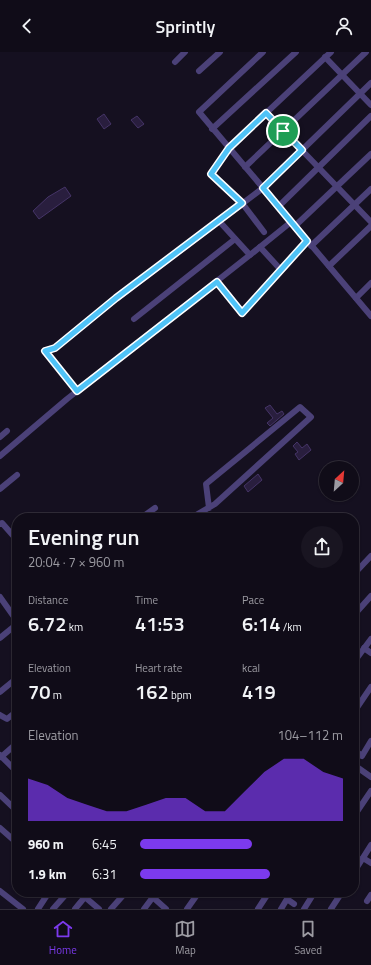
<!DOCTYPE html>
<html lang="en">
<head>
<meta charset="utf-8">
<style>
	body { margin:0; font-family:"Titillium Web",sans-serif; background:#191521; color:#f1f3f6; height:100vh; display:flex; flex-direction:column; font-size:15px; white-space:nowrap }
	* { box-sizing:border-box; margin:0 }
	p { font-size:13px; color:#9c9ba2 }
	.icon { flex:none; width:22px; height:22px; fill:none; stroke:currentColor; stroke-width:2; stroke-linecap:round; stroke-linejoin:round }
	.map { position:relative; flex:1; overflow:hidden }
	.panel { position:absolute; left:12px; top:461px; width:347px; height:384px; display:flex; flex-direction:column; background:#100c18; border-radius:16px; box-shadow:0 1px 3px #0004,0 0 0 1px #302c37 }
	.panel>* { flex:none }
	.needle { width:26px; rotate:26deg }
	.tools { position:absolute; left:319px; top:409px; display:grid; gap:8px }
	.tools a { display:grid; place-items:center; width:40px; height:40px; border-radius:50%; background:#100c18; box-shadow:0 1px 3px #0004,0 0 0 1px #302c37; font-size:20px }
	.pin { position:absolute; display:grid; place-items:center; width:34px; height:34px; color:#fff; margin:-17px; border:2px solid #fff; border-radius:50%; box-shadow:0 1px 4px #0007 }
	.round { display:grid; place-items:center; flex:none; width:42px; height:42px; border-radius:21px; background:#191521 }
	.overview { display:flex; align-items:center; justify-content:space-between; height:68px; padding:0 16px }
	h1 { font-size:22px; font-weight:600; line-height:30px }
	.metrics { display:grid; grid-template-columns:repeat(3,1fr); gap:6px; height:68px; padding:4px 16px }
	.metrics div { display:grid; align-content:center }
	.metrics b { font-size:20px; font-weight:600 }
	.metrics small { font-size:11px; font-weight:400 }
	.metrics p { font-size:11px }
	.chart { height:112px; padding:8px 16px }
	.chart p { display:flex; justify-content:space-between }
	.chart svg { width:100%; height:72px; margin-top:4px; fill:#7c3aed; opacity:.7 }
	ul { padding:0 16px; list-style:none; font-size:13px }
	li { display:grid; grid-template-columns:64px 48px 1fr; align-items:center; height:30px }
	li i { height:10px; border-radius:5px; background:#7c3aed }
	header { display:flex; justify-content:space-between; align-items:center; height:52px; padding:0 16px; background:#100c18; font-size:18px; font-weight:600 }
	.dock { display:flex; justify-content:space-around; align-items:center; height:56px; border-top:1px solid #302c37; background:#100c18; font-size:11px; color:#9c9ba2 }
	.dock a { display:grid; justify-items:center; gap:2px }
	.dock .on { color:#7c3aed }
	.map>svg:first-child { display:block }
	.building { fill:#291e3e; stroke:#453467 }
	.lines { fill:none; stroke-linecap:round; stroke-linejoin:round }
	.street { stroke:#4b4178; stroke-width:6 }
	.route-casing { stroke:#fff; stroke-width:8 }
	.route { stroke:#4fc3f7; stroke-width:5 }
</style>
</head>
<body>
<header><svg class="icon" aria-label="back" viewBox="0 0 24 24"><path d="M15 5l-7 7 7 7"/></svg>Sprintly<svg class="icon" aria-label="person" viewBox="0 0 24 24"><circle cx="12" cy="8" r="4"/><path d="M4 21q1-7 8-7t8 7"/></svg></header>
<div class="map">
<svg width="371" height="857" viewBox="0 0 371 857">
	<rect width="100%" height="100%" fill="#151020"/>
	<g class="building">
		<polygon points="104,62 111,72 104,77 97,67"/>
		<polygon points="137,64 144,72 138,76 131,68"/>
		<polygon points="65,135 71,144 39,167 33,159 48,145"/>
		<polygon points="270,353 277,362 282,359 284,362 270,374 267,371 273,366 265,356"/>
		<polygon points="297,390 302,396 307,392 311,398 299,408 295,402 298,400 293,394"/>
		<polygon points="258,422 262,428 248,440 244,434"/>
	</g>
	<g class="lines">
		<g class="street">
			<polyline points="263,0 199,60 371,264"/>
			<polyline points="325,5 371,53"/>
			<polyline points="175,10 185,0"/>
			<polyline points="199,19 220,0"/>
			<polyline points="266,61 371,170"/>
			<polyline points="212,77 296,0"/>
			<polyline points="245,115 366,0"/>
			<polyline points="278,155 371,64"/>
			<polyline points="219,169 250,203 291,170"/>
			<polyline points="295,174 371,102"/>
			<polyline points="264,180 242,151 211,122 229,96 331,0"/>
			<polyline points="311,194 371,137"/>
			<polyline points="260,195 281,218"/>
			<polyline points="329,214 371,174"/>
			<polyline points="217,230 242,261 307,189"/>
			<polyline points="356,246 371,231"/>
			<polyline points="134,267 235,187"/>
			<polyline points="77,339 45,299 55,296 116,247 263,136 371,31"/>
			<polyline points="0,385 7,379"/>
			<polyline points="0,404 67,347 250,203"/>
			<polyline points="0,437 17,423"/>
			<polyline points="141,466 155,456"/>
			<polyline points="191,466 215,452 311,365 300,355 206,432 209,456"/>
			<polyline points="0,472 2,471 17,488"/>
			<polyline points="354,522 371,504"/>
			<polyline points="0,545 17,569"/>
			<polyline points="354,563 371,544"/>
			<polyline points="0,586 17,572"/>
			<polyline points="364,596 371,601"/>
			<polyline points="354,610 371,587"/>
			<polyline points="0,640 17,626"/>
			<polyline points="354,660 371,635"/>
			<polyline points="0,663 7,667 17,659"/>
			<polyline points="354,698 362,704 371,689"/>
			<polyline points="0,703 17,720"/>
			<polyline points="1,705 17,691"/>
			<polyline points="354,713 371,725"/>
			<polyline points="0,743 17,759"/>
			<polyline points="354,764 371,739"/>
			<polyline points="0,776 17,791"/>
			<polyline points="363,806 371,811"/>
			<polyline points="354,820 371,793"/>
			<polyline points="0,839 23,857"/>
			<polyline points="79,840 99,857"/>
			<polyline points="147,840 166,857"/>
			<polyline points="367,849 371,843"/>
			<polyline points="38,857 49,840"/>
			<polyline points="53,857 68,840"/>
			<polyline points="75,857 89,840"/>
			<polyline points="111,857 126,840"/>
			<polyline points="144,857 153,845"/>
			<polyline points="187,857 199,840"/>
			<polyline points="258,857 269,840"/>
			<polyline points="281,857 287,847 294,852"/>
			<polyline points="304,857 314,841"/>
			<polyline points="331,857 342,840"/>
		</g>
	</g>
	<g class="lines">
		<defs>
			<polygon id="route" points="266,61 302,98 263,136 307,189 242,261 217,230 77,339 45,299 55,296 116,246 242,151 211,122 229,96"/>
		</defs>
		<use href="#route" class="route-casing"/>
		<use href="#route" class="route"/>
	</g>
</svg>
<div class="tools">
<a><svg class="needle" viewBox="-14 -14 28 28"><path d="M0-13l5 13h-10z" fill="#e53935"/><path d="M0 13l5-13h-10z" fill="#9c9ba2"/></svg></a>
</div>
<div class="pin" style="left:283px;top:79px;background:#1e9e55"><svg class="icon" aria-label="arrive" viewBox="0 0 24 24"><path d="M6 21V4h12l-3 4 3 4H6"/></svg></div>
<section class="panel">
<div class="overview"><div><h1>Evening run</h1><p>20:04 · 7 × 960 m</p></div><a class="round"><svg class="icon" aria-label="share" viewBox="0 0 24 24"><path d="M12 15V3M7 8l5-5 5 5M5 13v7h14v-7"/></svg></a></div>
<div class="metrics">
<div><p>Distance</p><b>6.72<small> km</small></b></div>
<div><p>Time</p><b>41:53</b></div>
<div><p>Pace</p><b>6:14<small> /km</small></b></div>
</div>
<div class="metrics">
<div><p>Elevation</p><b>70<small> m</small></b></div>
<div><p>Heart rate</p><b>162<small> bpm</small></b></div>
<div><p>kcal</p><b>419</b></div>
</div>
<div class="chart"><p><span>Elevation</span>104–112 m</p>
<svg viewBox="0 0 160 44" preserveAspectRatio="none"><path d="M0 44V18L10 22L20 30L30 34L40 38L50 38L60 34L70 30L80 30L90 38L100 38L110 26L120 14L130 6L140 6L150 14L160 18V44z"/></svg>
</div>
<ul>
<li><b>960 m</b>6:45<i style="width:55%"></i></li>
<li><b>1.9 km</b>6:31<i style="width:64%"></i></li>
</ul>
</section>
</div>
<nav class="dock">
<a class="on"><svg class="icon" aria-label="home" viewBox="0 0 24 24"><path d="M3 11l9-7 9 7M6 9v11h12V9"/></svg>Home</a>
<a><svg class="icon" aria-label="map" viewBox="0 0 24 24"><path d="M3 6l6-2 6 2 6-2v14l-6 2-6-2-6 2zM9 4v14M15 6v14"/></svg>Map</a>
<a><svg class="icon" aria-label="saved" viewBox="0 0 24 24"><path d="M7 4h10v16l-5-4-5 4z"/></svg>Saved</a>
</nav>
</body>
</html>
